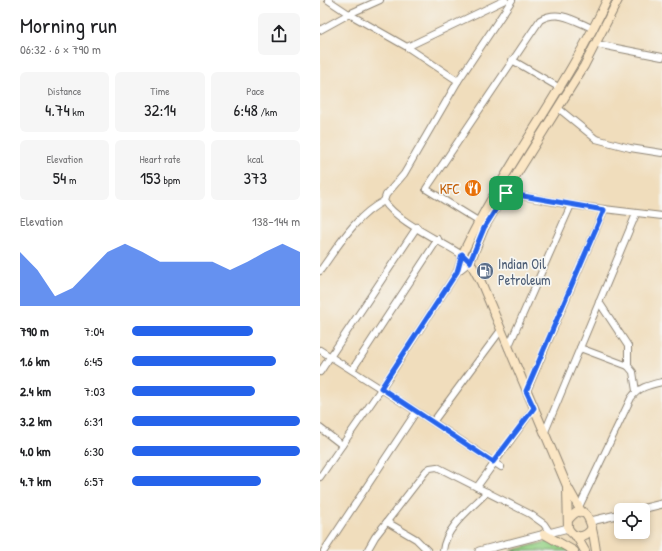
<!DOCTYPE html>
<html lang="en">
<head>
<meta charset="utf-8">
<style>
	body { margin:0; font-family:"Patrick Hand",sans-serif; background:#f6f6f6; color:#202124; height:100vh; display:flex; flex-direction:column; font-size:15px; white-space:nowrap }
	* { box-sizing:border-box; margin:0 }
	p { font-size:13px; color:#757577 }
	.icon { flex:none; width:22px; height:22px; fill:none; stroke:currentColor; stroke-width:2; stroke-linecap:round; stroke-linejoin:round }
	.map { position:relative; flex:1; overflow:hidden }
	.sheet { display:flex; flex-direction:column; background:#fff; width:320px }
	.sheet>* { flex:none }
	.fabs { position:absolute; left:294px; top:503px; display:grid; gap:8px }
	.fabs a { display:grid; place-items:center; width:36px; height:36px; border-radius:6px; background:#fff; box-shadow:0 2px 6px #0003; font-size:20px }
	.pin { position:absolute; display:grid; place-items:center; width:34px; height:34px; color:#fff; margin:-17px; border-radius:8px; box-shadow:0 2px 6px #0006 }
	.round { display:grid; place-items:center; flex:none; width:42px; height:42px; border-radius:6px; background:#f6f6f6 }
	.overview { display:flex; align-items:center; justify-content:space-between; height:68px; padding:0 20px }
	h1 { font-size:22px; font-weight:600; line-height:30px }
	.stats { display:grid; grid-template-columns:repeat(3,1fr); gap:6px; height:68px; padding:4px 20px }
	.stats div { display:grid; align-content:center; border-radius:6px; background:#f6f6f6; text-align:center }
	.stats b { font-size:17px; font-weight:600 }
	.stats small { font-size:11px; font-weight:400 }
	.stats p { font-size:11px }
	.chart { height:112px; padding:8px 20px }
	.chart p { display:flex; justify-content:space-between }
	.chart svg { width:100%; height:72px; margin-top:4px; fill:#2563eb; opacity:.7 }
	ul { padding:0 20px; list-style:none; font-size:13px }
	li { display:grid; grid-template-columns:64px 48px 1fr; align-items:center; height:30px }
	li i { height:10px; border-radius:5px; background:#2563eb }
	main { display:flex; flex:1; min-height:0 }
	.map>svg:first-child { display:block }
	.green { fill:#95d185; stroke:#607e58 }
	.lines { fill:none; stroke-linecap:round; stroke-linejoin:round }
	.minor-casing { stroke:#8e8474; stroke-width:8 }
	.tertiary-casing { stroke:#8e8474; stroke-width:9 }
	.secondary-casing { stroke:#8e8474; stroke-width:10 }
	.minor { stroke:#fff; stroke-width:6 }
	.tertiary { stroke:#fff; stroke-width:7 }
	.secondary { stroke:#fbe6c4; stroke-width:8 }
	.route-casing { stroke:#fff; stroke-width:8 }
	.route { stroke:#2563eb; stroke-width:5 }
	.labels { text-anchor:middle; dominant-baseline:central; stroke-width:3.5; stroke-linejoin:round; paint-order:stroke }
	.food-label { font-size:14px; fill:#c56008; stroke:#f6f6f2; text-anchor:end }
	.service-label { font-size:14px; fill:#4e5e75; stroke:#f6f6f2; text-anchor:start }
</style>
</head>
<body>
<main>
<section class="sheet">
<div class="overview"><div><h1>Morning run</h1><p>06:32 · 6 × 790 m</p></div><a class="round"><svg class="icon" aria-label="share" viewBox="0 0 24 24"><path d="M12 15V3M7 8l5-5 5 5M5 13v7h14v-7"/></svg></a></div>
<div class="stats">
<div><p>Distance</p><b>4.74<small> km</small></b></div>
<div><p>Time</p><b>32:14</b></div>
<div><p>Pace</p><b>6:48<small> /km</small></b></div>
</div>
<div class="stats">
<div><p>Elevation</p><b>54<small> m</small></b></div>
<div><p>Heart rate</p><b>153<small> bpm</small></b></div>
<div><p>kcal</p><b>373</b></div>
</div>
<div class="chart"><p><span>Elevation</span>138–144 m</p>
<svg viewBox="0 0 160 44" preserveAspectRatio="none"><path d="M0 44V11L10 22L20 38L30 33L40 22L50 11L60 6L70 11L80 17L90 17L100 17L110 17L120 22L130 17L140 11L150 6L160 11V44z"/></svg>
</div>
<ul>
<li><b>790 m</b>7:04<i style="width:72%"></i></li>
<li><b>1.6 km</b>6:45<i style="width:86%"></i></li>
<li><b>2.4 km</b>7:03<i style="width:73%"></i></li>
<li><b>3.2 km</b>6:31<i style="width:100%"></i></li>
<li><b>4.0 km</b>6:30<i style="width:100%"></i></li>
<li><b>4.7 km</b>6:57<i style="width:77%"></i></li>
</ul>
</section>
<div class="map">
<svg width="342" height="551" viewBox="0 0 342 551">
	<rect width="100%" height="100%" fill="#f6f6f2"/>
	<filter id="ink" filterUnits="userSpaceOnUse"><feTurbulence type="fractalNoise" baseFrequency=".025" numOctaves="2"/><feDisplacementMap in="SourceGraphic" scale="8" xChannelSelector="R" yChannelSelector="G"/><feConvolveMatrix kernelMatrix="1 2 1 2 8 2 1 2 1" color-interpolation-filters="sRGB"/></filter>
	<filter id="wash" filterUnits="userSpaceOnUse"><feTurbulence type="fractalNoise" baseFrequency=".012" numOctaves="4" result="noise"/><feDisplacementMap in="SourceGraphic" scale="16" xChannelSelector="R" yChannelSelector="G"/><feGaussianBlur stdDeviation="0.9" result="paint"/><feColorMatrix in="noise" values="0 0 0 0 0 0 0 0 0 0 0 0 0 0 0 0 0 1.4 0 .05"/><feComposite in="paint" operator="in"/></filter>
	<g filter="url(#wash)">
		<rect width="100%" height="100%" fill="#f0ddbc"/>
		<polygon class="green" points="238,539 259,551 190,551"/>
	</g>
	<g filter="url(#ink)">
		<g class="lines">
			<defs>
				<g id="minor">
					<polyline points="8,0 29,14 87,47 138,81"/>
					<polyline points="0,30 29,14 60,0"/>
					<polyline points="276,44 342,57"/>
					<polyline points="87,47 185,0"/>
					<polyline points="192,60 240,88"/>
					<polyline points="238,108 276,139 310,148 342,153"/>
					<polyline points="186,193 251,205 342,216"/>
					<path d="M 158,221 L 106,189 L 220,20 C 239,9 255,21 274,29"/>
					<path d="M 0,271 C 19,245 35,216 64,201"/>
					<polyline points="137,272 150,262"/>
					<polyline points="279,302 308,346 308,366"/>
					<polyline points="188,348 251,205"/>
					<polyline points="260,348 308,366 313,372 316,391"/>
					<polyline points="0,350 113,422 181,467"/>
					<polyline points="32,370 118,239"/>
					<polyline points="0,372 97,227"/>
					<polyline points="207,391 284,210"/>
					<polyline points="113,422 181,330"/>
					<polyline points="0,428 22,445"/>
					<polyline points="224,434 316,214"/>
					<path d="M 0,477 L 61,389 L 137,272 L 142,255 C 121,241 76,221 64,201 L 66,195 L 84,174 L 138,81 L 192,0"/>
					<polyline points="157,487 214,408"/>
					<path d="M 259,507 L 311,398 C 319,387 329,385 342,382"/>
					<polyline points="67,522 96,539 108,551"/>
					<polyline points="4,551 96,412"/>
					<polyline points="47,551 55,537 106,471 110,468 117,467 210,514 224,524 230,533"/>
					<path d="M 123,551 C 125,527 152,508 167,492"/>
				</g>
				<g id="tertiary">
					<polyline points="317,510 342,504"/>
					<polyline points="271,521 301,514"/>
					<polyline points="159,551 248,528"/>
				</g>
				<g id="secondary">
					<polyline points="150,262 164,228 175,209 264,66 298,0"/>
					<path d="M 247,489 L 248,528 C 254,539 265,539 272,528"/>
					<path d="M 262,513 L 247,486 L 161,282 L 150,262 L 142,255 C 184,166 246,89 287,0"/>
					<path d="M 249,519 C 270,494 274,539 276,551"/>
					<polyline points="224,534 254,551"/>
					<polyline points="257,537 265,551"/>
				</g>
			</defs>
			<use href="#minor" class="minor-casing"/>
			<use href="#tertiary" class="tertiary-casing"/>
			<use href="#secondary" class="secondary-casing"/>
			<use href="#minor" class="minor"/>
			<use href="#tertiary" class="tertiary"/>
			<use href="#secondary" class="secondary"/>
		</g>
	</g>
	<g class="lines" filter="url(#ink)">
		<defs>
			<polygon id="route" points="186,193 284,210 206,391 214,408 173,462 61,388 137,272 142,254 150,262 164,228"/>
		</defs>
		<use href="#route" class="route-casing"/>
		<use href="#route" class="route"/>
	</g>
	<defs>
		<symbol id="restaurant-disc" viewBox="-11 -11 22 22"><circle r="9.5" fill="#e8710a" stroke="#f6f6f2"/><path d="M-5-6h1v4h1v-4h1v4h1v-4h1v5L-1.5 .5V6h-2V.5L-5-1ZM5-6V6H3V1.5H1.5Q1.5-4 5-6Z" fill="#fff"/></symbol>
		<symbol id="fuel-disc" viewBox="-11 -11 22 22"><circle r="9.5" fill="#5c6f8a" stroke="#f6f6f2"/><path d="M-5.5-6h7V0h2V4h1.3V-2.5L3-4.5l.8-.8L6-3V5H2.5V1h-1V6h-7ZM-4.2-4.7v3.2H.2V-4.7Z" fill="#fff"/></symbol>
	</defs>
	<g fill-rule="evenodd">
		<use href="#restaurant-disc" x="143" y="178" width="20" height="20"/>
		<use href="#fuel-disc" x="155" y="261" width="20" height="20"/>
	</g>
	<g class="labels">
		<g class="food-label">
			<text x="140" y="188">KFC</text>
		</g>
		<g class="service-label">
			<text x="178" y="263">Indian Oil<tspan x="178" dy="16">Petroleum</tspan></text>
		</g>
	</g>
</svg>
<div class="fabs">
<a><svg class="icon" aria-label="locate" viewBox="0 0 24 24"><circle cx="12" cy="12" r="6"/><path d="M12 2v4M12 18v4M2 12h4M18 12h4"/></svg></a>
</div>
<div class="pin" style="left:186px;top:193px;background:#1e9e55"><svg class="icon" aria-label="arrive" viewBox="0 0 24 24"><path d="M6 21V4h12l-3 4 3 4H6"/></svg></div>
</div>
</main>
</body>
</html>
